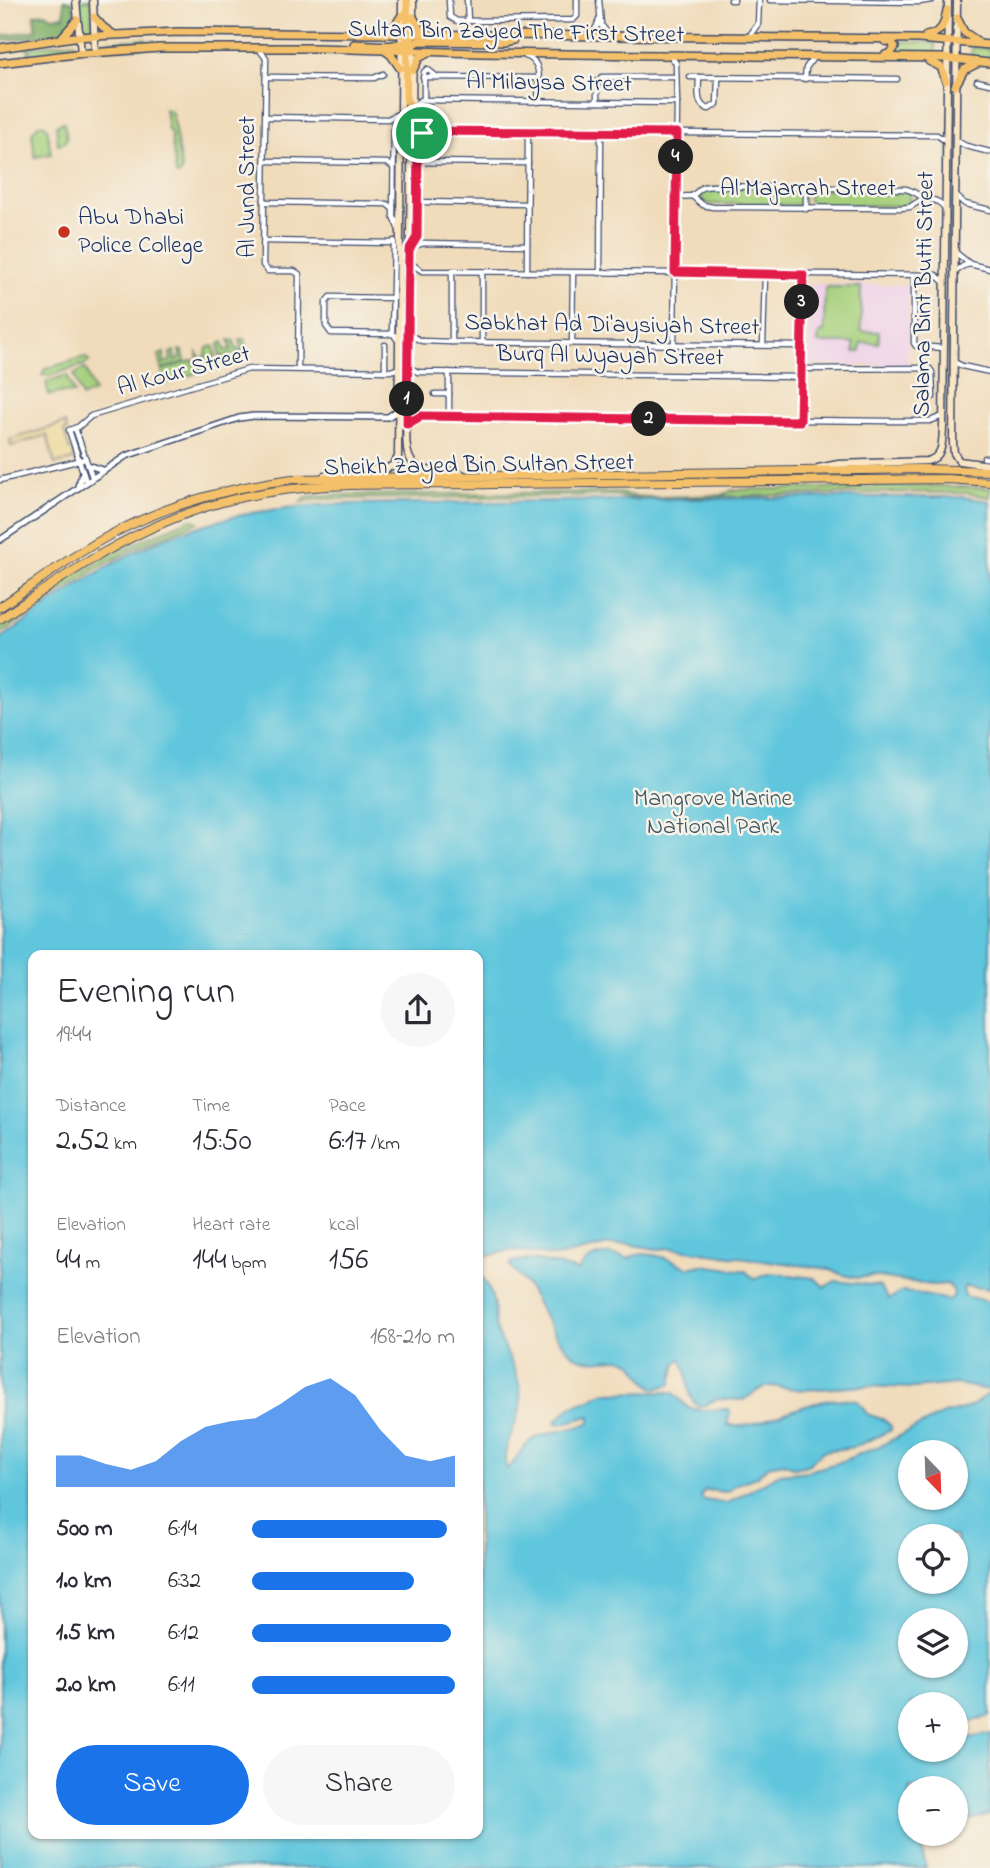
<!DOCTYPE html>
<html lang="en">
<head>
<meta charset="utf-8">
<style>
	body { margin:0; font-family:"Indie Flower",sans-serif; background:#f7f7f7; color:#2b2b33; height:100vh; display:flex; flex-direction:column; font-size:26px; white-space:nowrap }
	* { box-sizing:border-box; margin:0 }
	p { font-size:23px; color:#7c7c81 }
	.icon { flex:none; width:38px; height:38px; fill:none; stroke:currentColor; stroke-width:2; stroke-linecap:round; stroke-linejoin:round }
	.map { position:relative; flex:1; overflow:hidden }
	.panel { position:absolute; left:28px; top:950px; width:455px; height:889px; display:flex; flex-direction:column; background:#fff; border-radius:14px; box-shadow:0 2px 5px #0004 }
	.panel>* { flex:none }
	.needle { width:46px; rotate:157deg }
	.buttons { position:absolute; left:898px; top:1440px; display:grid; gap:14px }
	.buttons a { display:grid; place-items:center; width:70px; height:70px; border-radius:50%; background:#fff; box-shadow:0 2px 5px #0004; font-size:35px }
	.pin { position:absolute; display:grid; place-items:center; width:60px; height:60px; color:#fff; margin:-30px; border:4px solid #fff; border-radius:50%; box-shadow:0 2px 7px #0007 }
	.km { position:absolute; width:35px; height:35px; margin:-18px; border-radius:50%; background:#222; color:#fff; font-size:19px; line-height:35px; text-align:center }
	.round { display:grid; place-items:center; flex:none; width:74px; height:74px; border-radius:37px; background:#f7f7f7 }
	.headline { display:flex; align-items:center; justify-content:space-between; height:119px; padding:0 28px }
	h1 { font-size:38px; font-weight:600; line-height:52px }
	.metrics { display:grid; grid-template-columns:repeat(3,1fr); gap:10px; height:119px; padding:7px 28px }
	.metrics div { display:grid; align-content:center }
	.metrics b { font-size:30px; font-weight:600 }
	.metrics small { font-size:19px; font-weight:400 }
	.metrics p { font-size:19px }
	.chart { height:196px; padding:14px 28px }
	.chart p { display:flex; justify-content:space-between }
	.chart svg { width:100%; height:126px; margin-top:7px; fill:#1a73e8; opacity:.7 }
	.primary-button { display:flex; gap:14px; margin-top:auto; padding:14px 28px }
	.primary-button a { flex:1; height:80px; border-radius:42px; background:#1a73e8; color:#fff; font-size:28px; font-weight:600; line-height:80px; text-align:center }
	.primary-button a+a { background:#f7f7f7; color:#2b2b33 }
	ul { padding:0 28px; list-style:none; font-size:23px }
	li { display:grid; grid-template-columns:112px 84px 1fr; align-items:center; height:52px }
	li i { height:18px; border-radius:9px; background:#1a73e8 }
	.map>svg:first-child { display:block }
	.built { fill:#eed0e8 }
	.green { fill:#a6d07c; stroke:#60806d; stroke-width:2 }
	.forest { fill:#84b26c; stroke:#507065; stroke-width:2 }
	.sand { fill:#eeda9e; stroke:#84847e; stroke-width:2 }
	.water { fill:#5fc6dd; stroke:#3d7a9e; stroke-width:2; fill-rule:evenodd }
	.lines { fill:none; stroke-linecap:round; stroke-linejoin:round }
	.minor-casing { stroke:#3b496c; stroke-width:7 }
	.tertiary-casing { stroke:#3b496c; stroke-width:8 }
	.secondary-casing { stroke:#3b496c; stroke-width:9 }
	.primary-casing { stroke:#3b496c; stroke-width:10 }
	.trunk-casing { stroke:#3b496c; stroke-width:10 }
	.minor { stroke:#fff; stroke-width:4.5 }
	.tertiary { stroke:#fff; stroke-width:5 }
	.secondary { stroke:#fbe6c4; stroke-width:6 }
	.primary { stroke:#f4c16b; stroke-width:7 }
	.trunk { stroke:#f4c16b; stroke-width:8 }
	.route-casing { stroke:#fff; stroke-width:14 }
	.route { stroke:#e11d48; stroke-width:9 }
	.poi-dot { fill:#c8321e; stroke:#f7f3e8; stroke-width:2.5 }
	.labels { text-anchor:middle; dominant-baseline:central; stroke-width:5; stroke-linejoin:round; paint-order:stroke }
	.street-label { font-size:24px; fill:#1b2f5e; stroke:#f7f3e8 }
	.poi-label { font-size:24px; fill:#1b2f5e; stroke:#f7f3e8; text-anchor:start }
	.park-label { font-size:24px; fill:#3e5766; stroke:#f7f3e8 }
</style>
</head>
<body>
<div class="map">
<svg width="990" height="1868" viewBox="0 0 990 1868">
	<rect width="100%" height="100%" fill="#f7f3e8"/>
	<filter id="ink" filterUnits="userSpaceOnUse"><feTurbulence type="fractalNoise" baseFrequency=".0143" numOctaves="2"/><feDisplacementMap in="SourceGraphic" scale="14" xChannelSelector="R" yChannelSelector="G"/><feConvolveMatrix kernelMatrix="1 2 1 2 8 2 1 2 1" color-interpolation-filters="sRGB"/></filter>
	<filter id="wash" filterUnits="userSpaceOnUse"><feTurbulence type="fractalNoise" baseFrequency=".00686" numOctaves="4" result="noise"/><feDisplacementMap in="SourceGraphic" scale="28" xChannelSelector="R" yChannelSelector="G"/><feGaussianBlur stdDeviation="1.57" result="paint"/><feColorMatrix in="noise" values="0 0 0 0 0 0 0 0 0 0 0 0 0 0 0 0 0 1.4 0 .05"/><feComposite in="paint" operator="in"/></filter>
	<g filter="url(#wash)">
		<rect width="100%" height="100%" fill="#f0dbba"/>
		<polygon class="built" points="810,284 909,285 908,366 809,365"/>
		<g class="green">
			<polygon points="78,0 91,0 92,29 81,30"/>
			<polygon points="146,39 146,47 101,49 99,46 102,42"/>
			<polygon points="895,41 935,43 936,53 896,52"/>
			<polygon points="73,42 77,46 74,50 28,55 30,50 26,48"/>
			<polygon points="972,47 990,49 990,60 971,57"/>
			<polygon points="950,107 953,196 948,435 947,435"/>
			<polygon points="165,109 172,113 182,172 180,175 176,175 171,134 168,130"/>
			<polygon points="64,122 67,138 64,143 58,144 56,125"/>
			<polygon points="43,124 47,127 51,154 35,157 32,133 38,125"/>
			<polygon points="708,188 800,189 804,192 803,204 800,205 709,204 703,201 701,196"/>
			<polygon points="814,189 906,190 910,193 909,204 906,206 815,205 810,202 808,197"/>
			<polygon points="825,287 861,287 861,331 879,332 879,343 861,343 860,352 854,352 854,343 818,343 819,333 824,332"/>
			<polygon points="240,339 245,339 246,351 220,357 219,344 223,342 225,350 231,350 229,340 234,341 236,349 242,349"/>
			<polygon points="214,346 216,356 211,358 213,367 199,372 198,363 202,361 198,362 197,353 200,357 205,358 207,348"/>
			<polygon points="179,350 183,351 185,362 162,369 159,355 164,353 164,363 171,361 170,353 174,351 175,361 181,358"/>
			<polygon points="85,357 89,361 86,364 48,376 42,375 45,369"/>
			<polygon points="194,360 196,373 165,383 162,370"/>
			<polygon points="84,369 86,370 94,392 82,397 74,375"/>
			<polygon points="67,375 74,393 65,392 49,395 46,382"/>
			<path d="M 931,486 L 990,488 L 990,497 L 967,493 L 902,492 L 657,498 L 626,498 L 616,495 L 320,499 L 301,502 L 308,496 L 334,495 L 617,492 C 635,501 698,495 722,495 L 733,490 Z"/>
			<polygon points="191,519 198,522 132,549 97,568 0,634 0,627 82,571 117,551"/>
		</g>
		<polygon class="forest" points="64,0 73,2 75,18 65,32 0,41 0,36 36,30 34,17 36,14 46,13 52,17 64,16"/>
		<polygon class="sand" points="65,423 67,430 64,431 70,450 73,450 74,460 55,464 47,435 11,446 10,440"/>
		<path class="water" d="M 844,497 L 962,497 L 990,501 L 990,1289 L 966,1286 L 963,1289 L 965,1296 L 990,1302 L 990,1390 L 957,1384 L 914,1388 L 865,1386 L 803,1390 L 771,1386 L 762,1388 L 743,1400 L 717,1399 L 705,1405 L 698,1406 C 684,1396 691,1372 681,1359 L 676,1363 L 671,1384 L 656,1389 C 641,1383 638,1363 626,1360 C 612,1356 597,1364 582,1359 C 560,1353 540,1306 528,1287 C 523,1279 516,1273 510,1266 L 512,1262 C 533,1256 558,1265 578,1271 C 581,1268 583,1264 586,1262 C 598,1252 615,1254 628,1259 C 643,1248 672,1259 688,1268 L 702,1265 L 745,1271 L 755,1279 L 771,1273 L 814,1278 L 825,1287 L 835,1281 L 879,1286 L 889,1299 L 903,1291 L 949,1300 L 953,1297 L 954,1291 L 948,1284 L 932,1285 L 872,1276 L 857,1278 L 843,1275 L 829,1269 L 671,1248 L 657,1249 L 627,1244 L 609,1245 L 557,1257 L 512,1250 L 478,1258 L 478,956 L 33,956 L 33,1834 L 478,1834 L 478,1272 C 486,1281 492,1293 494,1306 C 495,1313 494,1321 496,1328 C 504,1352 521,1374 521,1400 C 521,1420 498,1452 507,1469 C 517,1461 520,1447 532,1440 C 550,1429 572,1432 590,1422 L 590,1416 L 560,1424 L 555,1422 L 570,1407 L 590,1400 L 602,1393 L 673,1392 L 688,1408 L 701,1410 L 729,1409 L 730,1413 L 727,1424 C 753,1437 817,1387 859,1402 L 867,1414 L 884,1420 L 891,1426 L 891,1430 L 855,1447 L 823,1451 L 808,1465 L 795,1468 L 784,1463 L 768,1466 L 756,1477 L 735,1485 L 727,1492 L 705,1490 L 701,1495 L 703,1500 L 727,1503 L 780,1474 L 809,1471 L 837,1463 L 882,1445 L 941,1415 L 970,1407 L 990,1393 L 990,1716 L 956,1727 L 956,1704 L 910,1704 L 910,1750 L 956,1750 L 956,1740 L 990,1734 L 990,1814 L 956,1824 L 956,1788 L 910,1788 L 910,1834 L 919,1834 L 926,1868 L 0,1868 L 0,639 C 43,610 84,578 130,554 C 202,518 269,506 348,504 ZM 910,1452 L 956,1452 L 956,1498 L 910,1498 ZM 910,1536 L 956,1536 L 956,1582 L 910,1582 ZM 910,1620 L 956,1620 L 956,1666 L 910,1666 Z"/>
	</g>
	<g filter="url(#ink)">
		<g class="lines">
			<defs>
				<g id="minor">
					<polyline points="449,0 450,17 457,21 573,20 577,16 577,0"/>
					<polyline points="467,0 468,21"/>
					<polyline points="599,0 601,25 610,36"/>
					<polyline points="731,0 734,0"/>
					<polyline points="770,0 919,2 932,0"/>
					<polyline points="588,36 596,28 599,20"/>
					<polyline points="748,38 758,24 759,0"/>
					<polyline points="259,49 266,58 263,265 268,271 294,271 299,274 298,369"/>
					<path d="M 525,56 C 544,60 538,87 538,102"/>
					<polyline points="671,57 676,63 677,103 674,344"/>
					<polyline points="266,77 374,78 383,74"/>
					<polyline points="423,77 538,78"/>
					<polyline points="690,77 897,79"/>
					<path d="M 699,77 C 699,89 695,106 709,109 L 717,104 L 718,78"/>
					<polyline points="805,79 806,68 813,58"/>
					<polyline points="977,81 990,84"/>
					<polyline points="424,100 424,72 427,69 436,76"/>
					<polyline points="597,102 597,81 602,77 676,77"/>
					<polyline points="413,105 421,100 677,103"/>
					<polyline points="396,115 394,122 393,216 399,230"/>
					<polyline points="266,117 388,119 396,115"/>
					<polyline points="412,126 424,131 937,135 946,141"/>
					<polyline points="955,140 966,146 990,152"/>
					<polyline points="265,161 387,163 393,167"/>
					<polyline points="418,165 424,162 528,163"/>
					<polyline points="806,189 806,209"/>
					<polyline points="692,196 703,205 713,207 900,208 910,207 924,198"/>
					<polyline points="956,196 965,204 990,210"/>
					<polyline points="417,197 424,202 527,204"/>
					<path d="M 676,197 L 692,196 L 703,187 L 713,186 L 906,189 C 914,191 917,195 923,197 C 933,202 937,198 945,208"/>
					<polyline points="264,202 387,204 393,209"/>
					<polyline points="264,241 393,243"/>
					<polyline points="394,241 392,332 399,342"/>
					<polyline points="413,246 424,243 527,245"/>
					<polyline points="410,250 417,237 418,138 415,128"/>
					<polyline points="955,252 970,264 990,269"/>
					<polyline points="410,263 422,271 936,275 944,282"/>
					<polyline points="482,272 482,342"/>
					<polyline points="527,272 528,131"/>
					<polyline points="600,273 601,132"/>
					<polyline points="954,273 963,266 970,264"/>
					<polyline points="914,275 914,343 916,346 944,348"/>
					<polyline points="392,334 331,333 326,326 326,302 330,297 392,298"/>
					<polyline points="409,335 422,341 452,342 802,346"/>
					<polyline points="452,342 452,271"/>
					<polyline points="572,343 573,273"/>
					<polyline points="763,345 765,274"/>
					<polyline points="954,362 962,366 990,372"/>
					<polyline points="408,367 418,372 801,377"/>
					<polyline points="801,369 929,368 932,372 933,397"/>
					<polyline points="385,371 385,345"/>
					<polyline points="449,372 449,416"/>
					<polyline points="435,394 449,394"/>
					<polyline points="407,411 421,416 887,421 930,421 943,416"/>
					<polyline points="800,421 803,275"/>
					<polyline points="75,428 92,477"/>
					<polyline points="984,458 990,458"/>
					<polyline points="0,480 85,459"/>
					<polyline points="86,481 69,430 78,427 91,416 249,369 391,371 399,368"/>
				</g>
				<g id="tertiary">
					<polyline points="88,465 103,470"/>
					<polyline points="78,486 83,473"/>
					<polyline points="0,540 126,456 239,418 254,416 388,417 398,410"/>
				</g>
				<g id="secondary">
					<polyline points="76,0 81,53"/>
					<polyline points="93,0 95,52"/>
					<polyline points="957,0 953,443 954,453 959,461 990,465"/>
					<polyline points="413,36 413,0"/>
					<path d="M 413,47 L 407,417 C 406,435 402,468 427,470 C 440,470 450,470 462,474"/>
					<path d="M 818,468 L 838,464 L 927,461 C 944,457 942,442 943,427 L 948,0"/>
					<polyline points="324,476 348,470 386,469 393,465 398,457 402,0"/>
				</g>
				<g id="primary">
					<polyline points="407,0 408,37"/>
					<polyline points="94,17 103,27 113,34"/>
					<polyline points="413,17 420,29 428,34"/>
					<polyline points="957,18 964,32 977,41"/>
					<polyline points="384,34 395,26 402,15"/>
					<path d="M 926,36 C 943,32 944,26 947,10"/>
					<polyline points="62,37 77,20"/>
					<polyline points="885,41 891,42 895,47 891,53 885,55"/>
					<path d="M 354,44 C 372,44 397,50 411,38"/>
					<polyline points="0,48 74,37 178,32 918,39 990,45"/>
					<polyline points="407,49 406,99 412,111"/>
					<polyline points="384,50 391,55 400,68"/>
					<polyline points="401,50 419,41 503,42 513,40"/>
					<polyline points="929,61 941,67 946,81"/>
					<polyline points="0,63 76,54 160,48 318,48 480,53 943,58 990,63"/>
					<polyline points="413,70 419,58 428,53"/>
					<polyline points="955,86 964,70 978,63"/>
				</g>
				<g id="trunk">
					<path d="M 0,607 C 34,584 67,559 103,539 C 162,506 225,488 292,479 L 923,469 L 990,471"/>
					<path d="M 0,619 C 69,572 137,526 219,503 C 306,478 403,486 493,484 C 645,483 797,481 948,479 L 990,482"/>
				</g>
			</defs>
			<use href="#minor" class="minor-casing"/>
			<use href="#tertiary" class="tertiary-casing"/>
			<use href="#secondary" class="secondary-casing"/>
			<use href="#primary" class="primary-casing"/>
			<use href="#trunk" class="trunk-casing"/>
			<use href="#minor" class="minor"/>
			<use href="#tertiary" class="tertiary"/>
			<use href="#secondary" class="secondary"/>
			<use href="#primary" class="primary"/>
			<use href="#trunk" class="trunk"/>
		</g>
	</g>
	<g class="lines" filter="url(#ink)">
		<defs>
			<polygon id="route" points="424,131 677,133 675,272 803,275 800,421 421,416 407,424 409,250 417,237 418,138"/>
		</defs>
		<use href="#route" class="route-casing"/>
		<use href="#route" class="route"/>
	</g>
	<circle class="poi-dot" cx="64" cy="232" r="7"/>
	<g class="labels">
		<g class="street-label">
			<text transform="translate(516 33) rotate(1)">Sultan Bin Zayed The First Street</text>
			<text transform="translate(549 84) rotate(1)">Al Milaysa Street</text>
			<text transform="translate(248 187) rotate(-90)">Al Jund Street</text>
			<text x="808" y="189">Al Majarrah Street</text>
			<text transform="translate(925 294) rotate(-89)">Salama Bint Butti Street</text>
			<text transform="translate(612 326) rotate(1)">Sabkhat Ad Di'aysiyah Street</text>
			<text transform="translate(610 357) rotate(1)">Burq Al Wyayah Street</text>
			<text transform="translate(184 372) rotate(-15)">Al Kour Street</text>
			<text transform="translate(479 466) rotate(-1)">Sheikh Zayed Bin Sultan Street</text>
		</g>
		<g class="poi-label">
			<text x="78" y="218">Abu Dhabi<tspan x="78" dy="28">Police College</tspan></text>
		</g>
		<g class="park-label">
			<text x="713" y="799">Mangrove Marine<tspan x="713" dy="28">National Park</tspan></text>
		</g>
	</g>
</svg>
<div class="buttons">
<a><svg class="needle" viewBox="-14 -14 28 28"><path d="M0-13l5 13h-10z" fill="#e53935"/><path d="M0 13l5-13h-10z" fill="#7c7c81"/></svg></a>
<a><svg class="icon" aria-label="locate" viewBox="0 0 24 24"><circle cx="12" cy="12" r="6"/><path d="M12 2v4M12 18v4M2 12h4M18 12h4"/></svg></a>
<a><svg class="icon" aria-label="layers" viewBox="0 0 24 24"><path d="M12 4l9 5-9 5-9-5zM3 14l9 5 9-5"/></svg></a>
<a>+</a>
<a>−</a>
</div>
<div class="pin" style="left:422px;top:133px;background:#1e9e55"><svg class="icon" aria-label="arrive" viewBox="0 0 24 24"><path d="M6 21V4h12l-3 4 3 4H6"/></svg></div>
<b class="km" style="left:407px;top:399px">1</b>
<b class="km" style="left:649px;top:419px">2</b>
<b class="km" style="left:802px;top:302px">3</b>
<b class="km" style="left:676px;top:157px">4</b>
<section class="panel">
<div class="headline"><div><h1>Evening run</h1><p>19:44</p></div><a class="round"><svg class="icon" aria-label="share" viewBox="0 0 24 24"><path d="M12 15V3M7 8l5-5 5 5M5 13v7h14v-7"/></svg></a></div>
<div class="metrics">
<div><p>Distance</p><b>2.52<small> km</small></b></div>
<div><p>Time</p><b>15:50</b></div>
<div><p>Pace</p><b>6:17<small> /km</small></b></div>
</div>
<div class="metrics">
<div><p>Elevation</p><b>44<small> m</small></b></div>
<div><p>Heart rate</p><b>144<small> bpm</small></b></div>
<div><p>kcal</p><b>156</b></div>
</div>
<div class="chart"><p><span>Elevation</span>168–210 m</p>
<svg viewBox="0 0 160 44" preserveAspectRatio="none"><path d="M0 44V33L10 33L20 36L30 38L40 35L50 28L60 23L70 21L80 20L90 15L100 9L110 6L120 12L130 24L140 33L150 35L160 33V44z"/></svg>
</div>
<ul>
<li><b>500 m</b>6:14<i style="width:96%"></i></li>
<li><b>1.0 km</b>6:32<i style="width:80%"></i></li>
<li><b>1.5 km</b>6:12<i style="width:98%"></i></li>
<li><b>2.0 km</b>6:11<i style="width:100%"></i></li>
</ul>
<div class="primary-button"><a>Save</a><a>Share</a></div>
</section>
</div>
</body>
</html>
